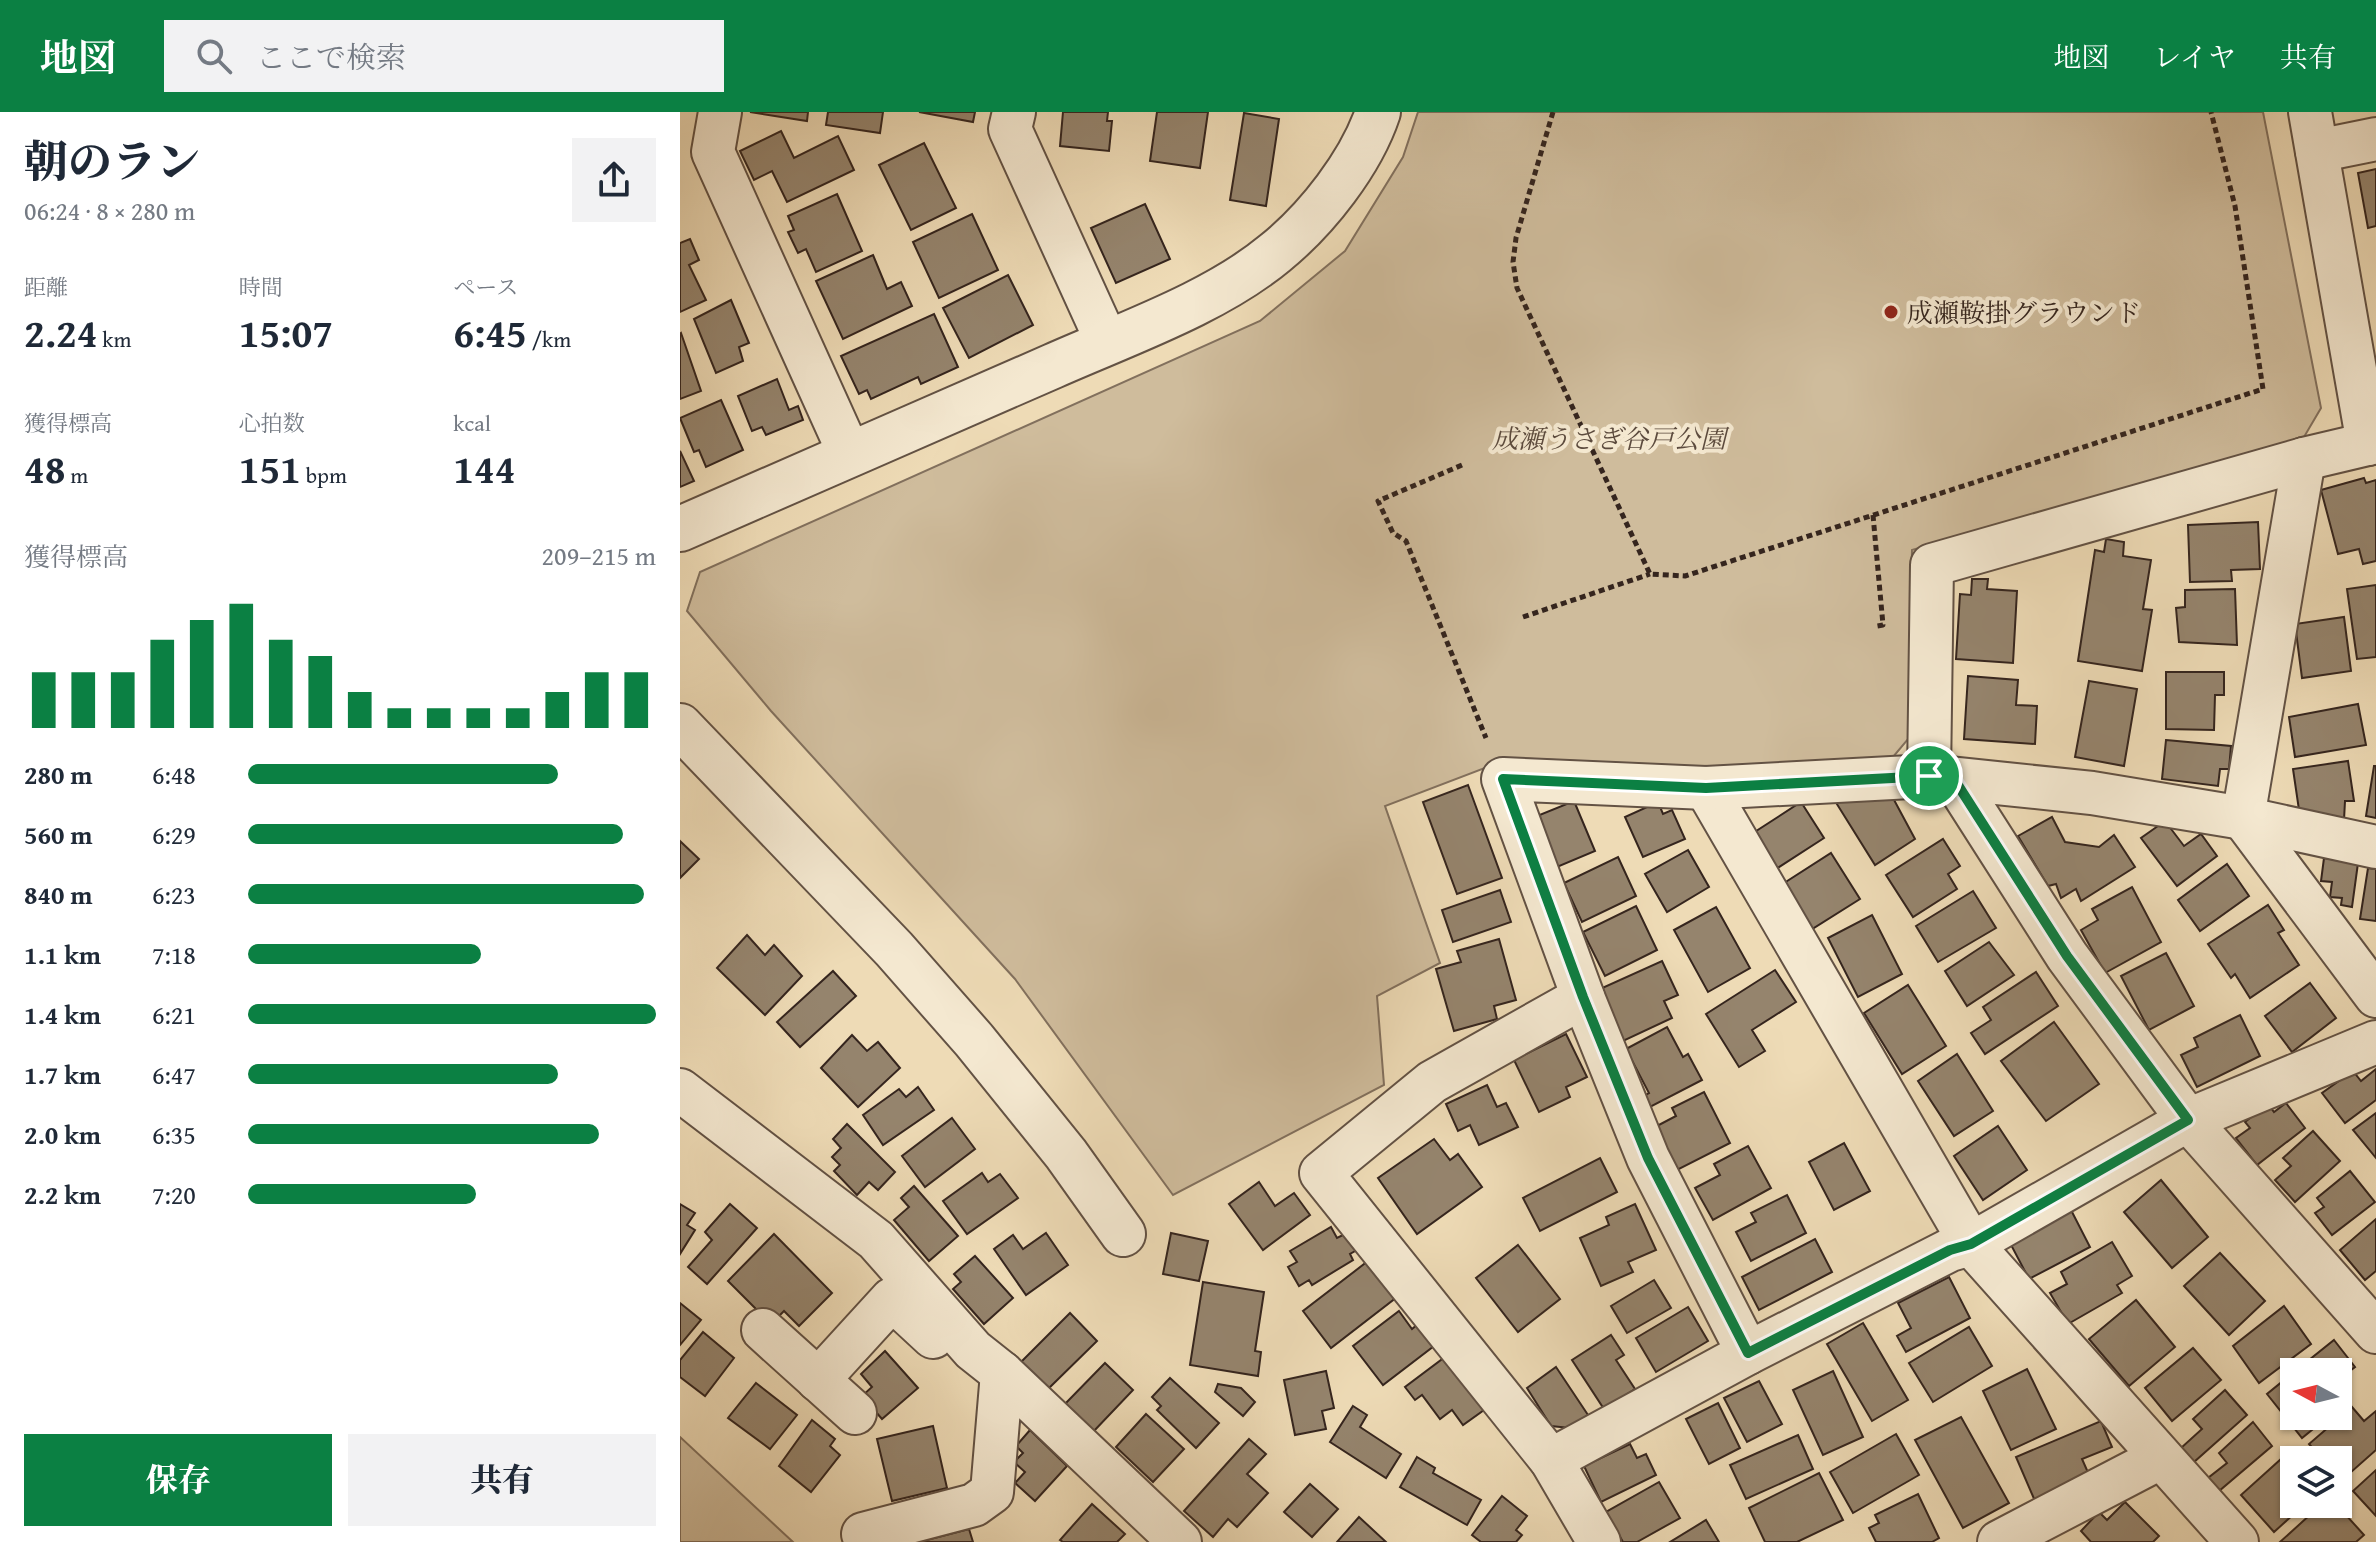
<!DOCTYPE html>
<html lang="ja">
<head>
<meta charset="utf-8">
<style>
	body { margin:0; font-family:"Gentium Book Plus","Noto Serif JP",serif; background:#f2f2f3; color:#1f2937; height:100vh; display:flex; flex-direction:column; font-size:30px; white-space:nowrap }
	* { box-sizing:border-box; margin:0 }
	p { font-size:26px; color:#747a83 }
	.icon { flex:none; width:44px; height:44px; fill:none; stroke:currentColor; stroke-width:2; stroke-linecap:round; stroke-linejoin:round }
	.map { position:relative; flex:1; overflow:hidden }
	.side { display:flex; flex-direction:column; background:#fff; width:680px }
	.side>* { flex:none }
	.needle { width:52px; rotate:277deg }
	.buttons { position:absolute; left:1600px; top:1246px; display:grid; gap:16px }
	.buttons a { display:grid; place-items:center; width:72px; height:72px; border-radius:0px; background:#fff; box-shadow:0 2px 6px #0004; font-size:40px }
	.pin { position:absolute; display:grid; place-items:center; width:68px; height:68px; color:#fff; margin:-34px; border:4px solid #fff; border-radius:50%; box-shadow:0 2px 8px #0007 }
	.round { display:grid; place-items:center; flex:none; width:84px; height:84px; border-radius:0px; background:#f2f2f3 }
	.overview { display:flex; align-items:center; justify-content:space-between; height:136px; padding:0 24px }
	h1 { font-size:44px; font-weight:800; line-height:60px }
	.figures { display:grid; grid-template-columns:repeat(3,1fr); gap:12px; height:136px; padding:8px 24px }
	.figures div { display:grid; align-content:center }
	.figures b { font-size:40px; font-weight:800 }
	.figures small { font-size:22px; font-weight:400 }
	.figures p { font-size:22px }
	.chart { height:224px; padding:16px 24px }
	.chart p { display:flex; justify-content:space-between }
	.chart svg { width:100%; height:144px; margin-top:8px; stroke:#0b8043; stroke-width:6 }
	.primary-button { display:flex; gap:16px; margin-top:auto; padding:16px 24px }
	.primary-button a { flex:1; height:92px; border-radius:0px; background:#0b8043; color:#fff; font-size:32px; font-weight:800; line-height:92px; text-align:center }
	.primary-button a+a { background:#f2f2f3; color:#1f2937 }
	ul { padding:0 24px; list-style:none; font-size:26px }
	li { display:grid; grid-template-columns:128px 96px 1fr; align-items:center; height:60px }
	li i { height:20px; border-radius:10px; background:#0b8043 }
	header { display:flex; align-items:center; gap:48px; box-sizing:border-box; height:112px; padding:0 40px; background:#0b8043; color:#fff }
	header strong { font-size:38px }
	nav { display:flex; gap:44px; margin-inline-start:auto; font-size:28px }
	.search { width:560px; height:72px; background:#f2f2f3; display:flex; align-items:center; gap:20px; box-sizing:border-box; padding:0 28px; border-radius:0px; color:#747a83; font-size:30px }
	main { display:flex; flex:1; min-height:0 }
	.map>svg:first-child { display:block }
	.green { fill:#cfbc9c; stroke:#82705d; stroke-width:2 }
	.building { fill:#95846d; stroke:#35251e; stroke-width:2 }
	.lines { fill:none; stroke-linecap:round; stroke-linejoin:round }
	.minor-casing { stroke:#635244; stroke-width:46 }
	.tertiary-casing { stroke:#635244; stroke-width:48 }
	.path { stroke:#35251e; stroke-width:5; stroke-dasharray:6 4; stroke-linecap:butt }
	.minor { stroke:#f4e8d0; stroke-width:42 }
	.tertiary { stroke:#f4e8d0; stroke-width:44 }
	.route-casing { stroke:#fff; stroke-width:16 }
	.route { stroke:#0b8043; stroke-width:10 }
	.poi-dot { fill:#8f2418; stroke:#f4e8d0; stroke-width:3 }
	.labels { text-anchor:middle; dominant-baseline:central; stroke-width:8; stroke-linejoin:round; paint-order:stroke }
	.poi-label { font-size:26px; fill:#35251e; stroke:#f4e8d0; text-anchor:start }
	.park-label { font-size:26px; font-style:italic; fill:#5c4b3e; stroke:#f4e8d0 }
</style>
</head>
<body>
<header>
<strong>地図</strong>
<div class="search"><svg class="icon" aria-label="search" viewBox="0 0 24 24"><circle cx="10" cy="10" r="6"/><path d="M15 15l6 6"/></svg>ここで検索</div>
<nav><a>地図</a><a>レイヤ</a><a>共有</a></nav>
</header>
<main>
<section class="side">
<div class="overview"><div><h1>朝のラン</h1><p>06:24 · 8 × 280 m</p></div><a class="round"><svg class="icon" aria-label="share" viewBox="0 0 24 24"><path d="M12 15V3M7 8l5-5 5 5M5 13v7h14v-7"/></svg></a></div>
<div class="figures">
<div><p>距離</p><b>2.24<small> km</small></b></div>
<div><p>時間</p><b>15:07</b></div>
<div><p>ペース</p><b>6:45<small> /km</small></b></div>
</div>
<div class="figures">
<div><p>獲得標高</p><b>48<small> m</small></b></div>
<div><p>心拍数</p><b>151<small> bpm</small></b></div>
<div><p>kcal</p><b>144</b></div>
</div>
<div class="chart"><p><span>獲得標高</span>209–215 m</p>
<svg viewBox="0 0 160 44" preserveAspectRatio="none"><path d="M5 44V27M15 44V27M25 44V27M35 44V17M45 44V11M55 44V6M65 44V17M75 44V22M85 44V33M95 44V38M105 44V38M115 44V38M125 44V38M135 44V33M145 44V27M155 44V27"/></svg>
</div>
<ul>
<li><b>280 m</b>6:48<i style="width:76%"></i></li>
<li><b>560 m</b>6:29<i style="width:92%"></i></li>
<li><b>840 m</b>6:23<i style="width:97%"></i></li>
<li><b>1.1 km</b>7:18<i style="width:57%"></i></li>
<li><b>1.4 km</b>6:21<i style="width:100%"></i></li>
<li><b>1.7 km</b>6:47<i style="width:76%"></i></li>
<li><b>2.0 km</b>6:35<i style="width:86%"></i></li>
<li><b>2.2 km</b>7:20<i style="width:56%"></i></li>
</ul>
<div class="primary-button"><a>保存</a><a>共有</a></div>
</section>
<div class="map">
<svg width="1696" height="1430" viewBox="0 0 1696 1430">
	<rect width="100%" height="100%" fill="#eedbb6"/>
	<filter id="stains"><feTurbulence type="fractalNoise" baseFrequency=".0025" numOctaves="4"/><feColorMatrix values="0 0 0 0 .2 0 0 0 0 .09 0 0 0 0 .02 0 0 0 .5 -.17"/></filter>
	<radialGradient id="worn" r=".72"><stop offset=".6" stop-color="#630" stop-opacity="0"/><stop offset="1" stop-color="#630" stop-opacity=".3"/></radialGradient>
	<g class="green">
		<polygon points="738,0 1583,0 1641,296 1624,325 1232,438 1229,626 1213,645 1026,655 831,646 705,694 760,851 697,884 704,973 493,1083 335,867 91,599 7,499 20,460 580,209 665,139 723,45"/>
		<polygon points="0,1325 113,1430 0,1430"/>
	</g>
	<g class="building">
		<polygon points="70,0 128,0 127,9"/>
		<polygon points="148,0 203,0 200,21 146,13"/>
		<polygon points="239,0 295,0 293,10"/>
		<polygon points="383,0 428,0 427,9 432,9 429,39 380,34"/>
		<polygon points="477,0 528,0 520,56 470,49"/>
		<polygon points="564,1 599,7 586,94 550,88"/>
		<polygon points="101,19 114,46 158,24 174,58 107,90 92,59 74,68 60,39"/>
		<polygon points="244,31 276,96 231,118 199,53"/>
		<polygon points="1696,57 1696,114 1688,116 1678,61"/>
		<polygon points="157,82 182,139 136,160 126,137 118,141 108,120 114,118 108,104"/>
		<polygon points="465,92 490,147 436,171 411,116"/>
		<polygon points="292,102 318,158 259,186 233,130"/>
		<polygon points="10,127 19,148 9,153 26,188 0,200 0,131"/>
		<polygon points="193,143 207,177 221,170 232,194 163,227 136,169"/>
		<polygon points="328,163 353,213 289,246 263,196"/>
		<polygon points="51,188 69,231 59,235 63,249 36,261 14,207"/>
		<polygon points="254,202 278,255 241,272 238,265 191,287 187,278 179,282 161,244"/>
		<polygon points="1,221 21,279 0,287 0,222"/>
		<polygon points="97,267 109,298 118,294 123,308 86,323 82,315 72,319 58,284"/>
		<polygon points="41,288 63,338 26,355 19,338 14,340 0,306"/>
		<polygon points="0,339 14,369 0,375"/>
		<polygon points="1684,366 1686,371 1696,368 1696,449 1683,452 1679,437 1658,442 1641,378"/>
		<polygon points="1578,410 1580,457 1551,458 1552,469 1510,470 1508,413"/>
		<polygon points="1426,427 1444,430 1443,444 1471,448 1463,497 1472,498 1462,559 1398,549 1415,438 1424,440"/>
		<polygon points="1292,467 1308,467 1307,477 1337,479 1333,551 1276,547 1280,482 1291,483"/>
		<polygon points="1696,473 1696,545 1677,547 1667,477"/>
		<polygon points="1555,477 1557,533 1499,530 1496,496 1505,495 1505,478"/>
		<polygon points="1664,505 1671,559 1622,566 1615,512"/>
		<polygon points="1486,560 1544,560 1544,583 1535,583 1534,618 1486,617"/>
		<polygon points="1288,564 1338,568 1336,593 1357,594 1355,632 1284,627"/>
		<polygon points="1409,569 1457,577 1444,654 1395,645"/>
		<polygon points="1678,592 1686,633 1615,645 1609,605"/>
		<polygon points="1486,628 1551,634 1549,657 1540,657 1538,674 1482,667"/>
		<polygon points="1668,649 1674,689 1665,689 1664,708 1619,698 1613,657"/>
		<polygon points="1694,654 1696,654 1696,706 1686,704"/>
		<polygon points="788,673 822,766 777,782 743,690"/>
		<polygon points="1213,686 1235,727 1195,753 1155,689"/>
		<polygon points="894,689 915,739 877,755 857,704"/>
		<polygon points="978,690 983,702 992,698 1005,727 963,745 945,705"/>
		<polygon points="1121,690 1144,726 1093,759 1070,723"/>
		<polygon points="1372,705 1385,730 1419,735 1434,723 1455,755 1401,789 1396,777 1381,786 1376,772 1368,774 1338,724"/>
		<polygon points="1485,709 1504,734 1521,722 1537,744 1497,774 1461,726"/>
		<polygon points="1263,727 1280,754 1268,762 1277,777 1233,805 1206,763"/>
		<polygon points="0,729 19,747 0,766"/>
		<polygon points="1008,738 1029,775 987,800 965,762"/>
		<polygon points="1151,741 1180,787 1129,819 1101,773"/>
		<polygon points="938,745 956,784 902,810 884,771"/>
		<polygon points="1644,746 1678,751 1672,795 1661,793 1662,786 1650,785 1652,770 1641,769"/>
		<polygon points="1547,752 1569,784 1520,819 1498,788"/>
		<polygon points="1688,756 1696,757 1696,809 1680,807"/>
		<polygon points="1452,775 1481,830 1425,861 1401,818 1418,808 1412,797"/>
		<polygon points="820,778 831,810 773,830 762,798"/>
		<polygon points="1293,779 1316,816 1258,850 1236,814"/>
		<polygon points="1588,793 1604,818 1598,821 1619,853 1570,886 1555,862 1551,866 1528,832"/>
		<polygon points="956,794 977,838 925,864 903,820"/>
		<polygon points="1036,795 1070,856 1028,880 994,818"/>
		<polygon points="1192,803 1222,862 1178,885 1148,826"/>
		<polygon points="67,823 85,843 94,833 122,864 85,903 37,856"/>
		<polygon points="819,827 836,888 814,894 817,907 774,919 756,857 781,850 777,839"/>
		<polygon points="1309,830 1334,863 1287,894 1265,859"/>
		<polygon points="1486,841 1514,894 1469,918 1441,864"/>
		<polygon points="982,849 998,883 984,889 992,906 943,929 920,877"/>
		<polygon points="1095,858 1116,890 1072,918 1085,939 1059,955 1026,902"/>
		<polygon points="153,859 176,884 120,935 97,910"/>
		<polygon points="1356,860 1378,894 1305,942 1291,921 1311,908 1303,895"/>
		<polygon points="1630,871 1656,906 1612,940 1585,904"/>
		<polygon points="1228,873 1266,934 1222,962 1184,901"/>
		<polygon points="1560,903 1580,944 1517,975 1501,943 1518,935 1514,926"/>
		<polygon points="1374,910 1419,972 1366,1009 1321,949"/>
		<polygon points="987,915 1003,945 1008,942 1022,968 968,996 962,985 969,981 946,937"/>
		<polygon points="886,922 907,965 886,975 890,985 859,1000 834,948"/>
		<polygon points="172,923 187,939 198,930 220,956 178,995 141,956"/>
		<polygon points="1277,942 1313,999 1274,1024 1238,969"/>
		<polygon points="1696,957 1696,988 1665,1011 1642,981 1673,959 1681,969"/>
		<polygon points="807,973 817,995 826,991 838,1015 799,1033 790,1013 778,1019 766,992"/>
		<polygon points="238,975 254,998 203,1033 183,1003 219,977 226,985"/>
		<polygon points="1024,980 1050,1031 997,1058 975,1015 996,1004 992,996"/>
		<polygon points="1606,991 1625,1016 1577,1053 1556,1026 1570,1016 1565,1010 1588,992 1594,1000"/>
		<polygon points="1696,1001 1696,1046 1673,1018"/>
		<polygon points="272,1006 295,1037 245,1075 222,1044"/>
		<polygon points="167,1012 215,1060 198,1078 189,1070 177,1083 154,1059 160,1053 152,1045 161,1036 153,1027"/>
		<polygon points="1318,1014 1347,1058 1303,1088 1274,1044"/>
		<polygon points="1633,1019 1660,1049 1615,1090 1595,1068 1611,1054 1603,1046"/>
		<polygon points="754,1027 770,1048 778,1042 802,1075 737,1122 698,1066"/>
		<polygon points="1164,1031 1190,1079 1154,1098 1129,1050"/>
		<polygon points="1068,1034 1091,1076 1033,1108 1015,1076 1040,1063 1034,1052"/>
		<polygon points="920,1046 937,1080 860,1119 843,1086"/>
		<polygon points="1670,1059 1695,1090 1652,1123 1635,1101 1644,1095 1637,1086"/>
		<polygon points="302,1061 308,1070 320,1062 338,1086 287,1122 263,1089"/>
		<polygon points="1481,1068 1528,1125 1492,1156 1444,1100"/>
		<polygon points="579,1070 595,1094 614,1081 630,1103 583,1138 549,1092"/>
		<polygon points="234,1074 278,1124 249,1149 214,1108 229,1095 221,1086"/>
		<polygon points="1107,1083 1126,1121 1071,1149 1056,1120 1076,1110 1071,1101"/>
		<polygon points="0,1092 15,1101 7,1113 15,1118 0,1142"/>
		<polygon points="50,1092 77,1116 27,1172 8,1155 32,1128 25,1120"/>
		<polygon points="955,1092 976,1138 948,1150 953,1160 921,1174 900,1126 929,1113 926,1105"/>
		<polygon points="1391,1098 1410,1135 1349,1167 1330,1131"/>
		<polygon points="1696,1107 1696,1159 1685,1168 1660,1138"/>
		<polygon points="651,1115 657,1126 667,1121 677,1138 670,1142 673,1148 632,1173 629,1168 619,1174 608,1155 617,1150 610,1139"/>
		<polygon points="366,1121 388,1153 346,1183 314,1137 333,1123 343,1137"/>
		<polygon points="491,1121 528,1129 519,1169 483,1162"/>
		<polygon points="94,1122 152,1181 119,1214 104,1199 91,1212 48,1169"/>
		<polygon points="1135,1127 1152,1160 1079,1198 1062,1165"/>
		<polygon points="1432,1130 1452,1164 1437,1173 1442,1181 1388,1212 1370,1181 1387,1172 1381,1160"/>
		<polygon points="838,1133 880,1187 838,1220 796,1166"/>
		<polygon points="1540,1141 1585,1189 1549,1223 1504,1174"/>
		<polygon points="295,1144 333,1186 304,1212 273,1177 281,1170 274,1162"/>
		<polygon points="688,1149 717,1185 651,1236 623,1199"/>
		<polygon points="1269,1165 1290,1206 1226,1240 1217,1224 1231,1216 1218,1191"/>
		<polygon points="974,1168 991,1196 947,1221 931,1194"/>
		<polygon points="523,1170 584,1180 575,1239 581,1240 578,1264 510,1253"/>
		<polygon points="1456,1188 1495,1235 1449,1274 1409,1227"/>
		<polygon points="0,1191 21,1208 0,1233"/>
		<polygon points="1604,1194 1631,1232 1579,1271 1553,1234"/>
		<polygon points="1008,1195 1028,1229 976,1260 956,1226"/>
		<polygon points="719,1199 732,1217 738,1212 754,1234 703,1273 673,1234"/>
		<polygon points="390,1201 417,1229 367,1278 340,1251"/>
		<polygon points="1183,1211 1228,1288 1192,1309 1147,1232"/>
		<polygon points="1289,1215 1312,1254 1253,1290 1229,1251"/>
		<polygon points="23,1220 54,1246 25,1284 0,1265 0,1248"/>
		<polygon points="931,1223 944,1243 936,1248 955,1277 924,1297 892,1248"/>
		<polygon points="1654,1228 1675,1255 1658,1268 1658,1260 1614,1260"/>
		<polygon points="1513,1236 1541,1268 1492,1309 1465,1276"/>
		<polygon points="205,1239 238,1276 202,1307 182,1284 192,1275 181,1262"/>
		<polygon points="765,1245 804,1298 783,1313 772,1298 760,1307 742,1283 735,1288 725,1275"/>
		<polygon points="425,1251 453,1278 412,1321 383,1294"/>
		<polygon points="876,1255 908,1303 890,1316 871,1314 847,1276"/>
		<polygon points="1347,1257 1376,1317 1331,1338 1303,1279"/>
		<polygon points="646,1259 654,1296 642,1299 646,1317 615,1323 604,1268"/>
		<polygon points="1153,1259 1183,1325 1143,1343 1113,1278"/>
		<polygon points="1614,1260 1614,1304 1649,1304 1622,1326 1587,1282"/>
		<polygon points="490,1266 539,1311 516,1336 477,1298 481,1294 472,1285"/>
		<polygon points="1079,1269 1102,1312 1067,1330 1044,1286"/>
		<polygon points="76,1271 117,1303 90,1337 48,1306"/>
		<polygon points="538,1272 561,1276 575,1290 563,1304 535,1280"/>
		<polygon points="1545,1278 1567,1303 1514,1350 1501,1336 1522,1317 1513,1307"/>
		<polygon points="1038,1291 1060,1336 1029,1352 1006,1307"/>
		<polygon points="673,1294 687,1303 680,1315 721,1342 706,1366 650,1330"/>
		<polygon points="1672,1295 1684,1309 1696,1299 1696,1338 1661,1369 1658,1366 1658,1348 1643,1348 1629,1332"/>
		<polygon points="466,1302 504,1337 473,1370 436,1335"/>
		<polygon points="1281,1305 1329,1391 1283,1416 1235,1328"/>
		<polygon points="132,1308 155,1327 150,1334 160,1343 131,1380 99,1354"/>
		<polygon points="1421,1309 1432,1335 1402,1347 1410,1365 1355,1389 1336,1345"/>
		<polygon points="1573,1310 1592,1334 1539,1379 1528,1366 1547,1351 1539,1341"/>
		<polygon points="253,1314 267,1376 212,1389 197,1327"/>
		<polygon points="350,1318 387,1354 355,1389 335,1371 345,1360 334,1350 343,1341 336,1334"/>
		<polygon points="1216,1322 1239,1363 1173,1401 1150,1360"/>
		<polygon points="1118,1323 1133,1357 1066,1387 1050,1353"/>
		<polygon points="569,1327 586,1342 567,1362 588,1381 557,1415 548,1407 533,1425 504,1399"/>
		<polygon points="950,1332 957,1346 966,1342 976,1363 921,1390 904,1354"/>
		<polygon points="737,1345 755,1356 753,1361 801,1388 787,1413 720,1375"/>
		<polygon points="1601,1347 1614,1362 1614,1392 1625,1392 1594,1420 1561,1383"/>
		<polygon points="1696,1358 1696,1404 1673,1379"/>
		<polygon points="1139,1361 1163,1408 1117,1430 1085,1430 1069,1396"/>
		<polygon points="979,1370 1000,1406 957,1430 943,1430 926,1400"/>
		<polygon points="630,1372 658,1397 632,1425 604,1400"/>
		<polygon points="1238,1382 1259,1426 1252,1430 1196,1430 1189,1416 1199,1411 1195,1403"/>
		<polygon points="822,1384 847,1404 836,1418 842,1423 836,1430 801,1430 792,1423"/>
		<polygon points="1445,1390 1479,1424 1473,1430 1411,1430 1401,1419 1419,1400 1427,1408"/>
		<polygon points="412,1392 445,1422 437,1430 383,1430 380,1428"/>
		<polygon points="1642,1392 1656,1392 1684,1423 1676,1430 1600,1430"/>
		<polygon points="679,1405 706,1430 657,1430"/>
		<polygon points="1026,1408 1039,1430 990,1430"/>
		<polygon points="289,1417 293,1430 239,1430"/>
	</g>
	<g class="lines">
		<defs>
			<g id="minor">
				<polyline points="40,0 33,40 170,343"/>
				<polyline points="334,0 330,17 427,230"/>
				<polyline points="1630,0 1688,332"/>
				<polyline points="1637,39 1696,27"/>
				<polyline points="1624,347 1563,706 1696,884"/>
				<polyline points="1249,664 1252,453 1624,347 1696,330"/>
				<polyline points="1274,667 1387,844 1508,1008 1696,1220"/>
				<polyline points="1026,676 1291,1132 1557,1430"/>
				<polyline points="903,885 752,970 641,1061 871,1348 919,1430"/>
				<polyline points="0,978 196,1128 293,1238 322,1261 500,1430"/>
				<polyline points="83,1218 175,1301"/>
				<polyline points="1068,1241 968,1046 903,885 823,667 1026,676 1249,664 1412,681 1563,706 1696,735"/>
				<polyline points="138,1268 212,1187 253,1225"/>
				<polyline points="871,1348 1068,1241 1270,1138 1291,1132 1508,1008 1696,930"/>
				<polyline points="183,1422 294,1393 312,1380 322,1261"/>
				<polyline points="1319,1430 1480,1346"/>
			</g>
			<g id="tertiary">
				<path d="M 0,417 C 124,363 249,308 373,254 C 445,222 535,191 595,141 C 637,107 681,51 698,0"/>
				<polyline points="0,614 214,837 294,928 386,1042 443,1122"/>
			</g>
		</defs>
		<use href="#minor" class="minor-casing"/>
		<use href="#tertiary" class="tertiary-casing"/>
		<g class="path">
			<polyline points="873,0 836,126 833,150 837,176 970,462 1005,464 1583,277 1555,94 1531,0"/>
			<polyline points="782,353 698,389 713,421 726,429 806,626"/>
			<polyline points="1193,403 1203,513 1197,514"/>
			<polyline points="843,505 970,462"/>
		</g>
		<use href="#minor" class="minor"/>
		<use href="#tertiary" class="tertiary"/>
	</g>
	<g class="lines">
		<defs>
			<polygon id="route" points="1249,664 1274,667 1387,844 1508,1008 1291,1132 1270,1138 1068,1241 968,1046 903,885 823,667 1026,676"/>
		</defs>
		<use href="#route" class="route-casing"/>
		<use href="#route" class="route"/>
	</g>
	<circle class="poi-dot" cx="1211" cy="200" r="8"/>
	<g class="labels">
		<g class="poi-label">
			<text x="1227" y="200">成瀬鞍掛グラウンド</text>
		</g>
		<g class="park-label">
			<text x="929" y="326">成瀬うさぎ谷戸公園</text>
		</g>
	</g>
	<rect width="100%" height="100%" filter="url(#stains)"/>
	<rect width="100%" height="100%" fill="url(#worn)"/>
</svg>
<div class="buttons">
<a><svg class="needle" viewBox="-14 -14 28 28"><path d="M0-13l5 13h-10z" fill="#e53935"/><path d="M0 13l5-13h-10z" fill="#747a83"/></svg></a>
<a><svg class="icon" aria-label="layers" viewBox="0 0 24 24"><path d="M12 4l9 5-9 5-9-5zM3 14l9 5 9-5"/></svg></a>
</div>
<div class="pin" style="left:1249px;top:664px;background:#1e9e55"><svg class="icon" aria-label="arrive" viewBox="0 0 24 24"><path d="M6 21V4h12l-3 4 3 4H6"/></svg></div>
</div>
</main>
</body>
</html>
